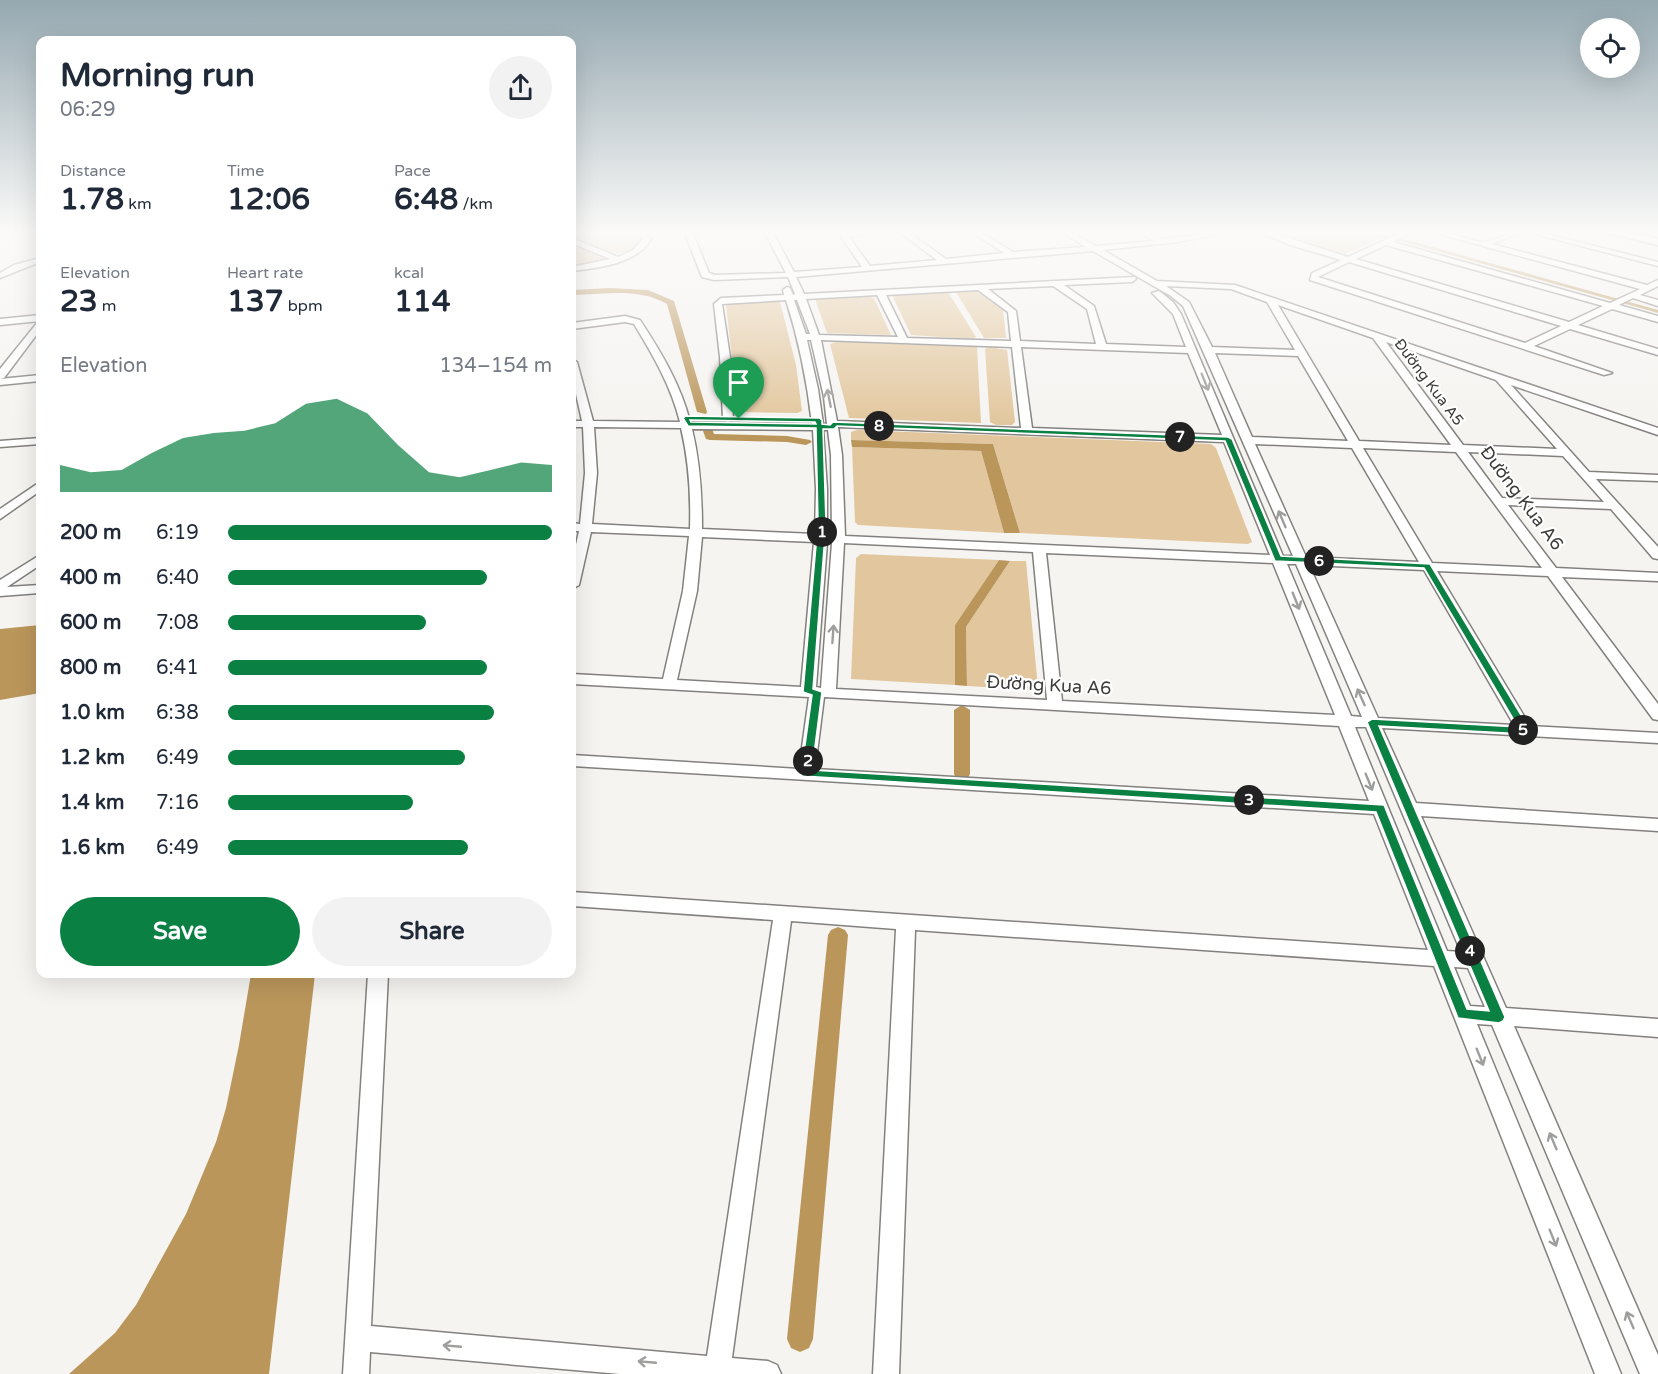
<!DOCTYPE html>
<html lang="en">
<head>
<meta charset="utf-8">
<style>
	body { margin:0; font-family:"Varela Round",sans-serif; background:#f2f2f3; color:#1f2937; height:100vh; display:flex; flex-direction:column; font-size:22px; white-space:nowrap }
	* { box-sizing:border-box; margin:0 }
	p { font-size:20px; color:#747a83 }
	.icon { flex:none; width:33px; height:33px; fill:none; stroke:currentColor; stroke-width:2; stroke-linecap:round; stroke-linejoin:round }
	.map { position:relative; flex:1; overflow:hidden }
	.details { position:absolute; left:36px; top:36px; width:540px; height:942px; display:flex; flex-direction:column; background:#fff; border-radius:12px; box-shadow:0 6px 24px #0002 }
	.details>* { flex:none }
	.fabs { position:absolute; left:1580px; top:18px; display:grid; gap:12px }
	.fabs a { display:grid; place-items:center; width:60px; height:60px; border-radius:50%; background:#fff; box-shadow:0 6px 24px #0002; font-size:30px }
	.pin { position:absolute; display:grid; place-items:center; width:51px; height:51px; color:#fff; margin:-62px -26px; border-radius:50% 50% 50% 0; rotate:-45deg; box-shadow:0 0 6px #0007 }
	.pin .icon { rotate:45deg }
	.km { position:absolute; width:30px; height:30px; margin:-15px; border-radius:50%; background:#222; color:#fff; font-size:16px; line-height:30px; text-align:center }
	.round { display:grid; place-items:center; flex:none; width:63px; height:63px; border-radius:32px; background:#f2f2f3 }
	.overview { display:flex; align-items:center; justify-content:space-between; height:102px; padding:0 24px }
	h1 { font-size:33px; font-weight:800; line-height:45px }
	.metrics { display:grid; grid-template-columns:repeat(3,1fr); gap:9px; height:102px; padding:6px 24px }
	.metrics div { display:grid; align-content:center }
	.metrics b { font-size:30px; font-weight:800 }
	.metrics small { font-size:16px; font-weight:400 }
	.metrics p { font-size:16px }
	.chart { height:168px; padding:12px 24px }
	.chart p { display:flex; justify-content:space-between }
	.chart svg { width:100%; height:108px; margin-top:6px; fill:#0b8043; opacity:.7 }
	.button { display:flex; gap:12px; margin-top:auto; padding:12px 24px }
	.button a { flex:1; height:69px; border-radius:36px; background:#0b8043; color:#fff; font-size:24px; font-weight:800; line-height:69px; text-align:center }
	.button a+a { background:#f2f2f3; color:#1f2937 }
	ul { padding:0 24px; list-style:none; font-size:20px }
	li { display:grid; grid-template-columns:96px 72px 1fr; align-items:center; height:45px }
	li i { height:15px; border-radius:8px; background:#0b8043 }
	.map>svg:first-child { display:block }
	.green { fill:#e2c79e }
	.water { fill:#ba965b }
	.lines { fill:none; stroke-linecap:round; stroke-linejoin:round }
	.canal { fill:#ba965b; fill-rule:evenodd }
	.minor-casing { stroke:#83817e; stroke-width:3 }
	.primary-casing { stroke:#83817e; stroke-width:4 }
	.minor { fill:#fff; fill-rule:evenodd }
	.primary { fill:#fff; fill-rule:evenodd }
	.oneway { stroke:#9e9e9d }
	.route { fill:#0b8043; stroke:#fff; stroke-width:1.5; fill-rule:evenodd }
	.labels { text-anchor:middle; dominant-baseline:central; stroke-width:4.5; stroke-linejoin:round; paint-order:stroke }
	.far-street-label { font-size:15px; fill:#3d3d3b; stroke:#fff }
	.street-label { font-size:18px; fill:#3d3d3b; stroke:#fff }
</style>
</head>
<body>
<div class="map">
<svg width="1658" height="1374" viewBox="0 0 1658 1374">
	<rect width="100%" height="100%" fill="#f6f4f1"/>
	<g class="green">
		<path d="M 600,231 L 631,231 L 638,235 L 640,243 C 622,265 596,246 574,237 Z"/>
		<polygon points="1274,231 1352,231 1384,237 1345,254"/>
		<polygon points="572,244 605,258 606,259 572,267"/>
		<polygon points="959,291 976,291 1003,310 1006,338 984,338 956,292"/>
		<polygon points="948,292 976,337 972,339 911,335 892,295"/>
		<polygon points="867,296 874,298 891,335 827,333 815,299"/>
		<polygon points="776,301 780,302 796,365 802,411 797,413 738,412 726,305 728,303"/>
		<polygon points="836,342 977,347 981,423 849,418 830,344"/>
		<polygon points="989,347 1007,350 1015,422 1012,425 996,425 990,422 985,349"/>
		<polygon points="857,430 1211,444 1216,448 1252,542 1248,544 1020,533 993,444 851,440 851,432"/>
		<polygon points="852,447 981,451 1004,533 858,525 855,522"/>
		<polygon points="861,554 999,560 955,625 955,685 851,679 856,558"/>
		<polygon points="1010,561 1026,561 1038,688 1033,690 967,686 966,627"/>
	</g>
	<g class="water">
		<polygon points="1352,231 1363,231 1404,239 1658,310 1658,313 1401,241"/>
		<polygon points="851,440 993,444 1020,533 1004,533 981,451 852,447"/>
		<polygon points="999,560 1010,561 966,627 967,686 955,685 955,625"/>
		<polygon points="40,625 40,693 0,700 0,629"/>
		<polygon points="251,974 315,974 269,1374 69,1374 115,1333 136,1305 186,1214 216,1142 226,1108 239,1045"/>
	</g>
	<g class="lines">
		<g class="canal">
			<path d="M 610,288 L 648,290 L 674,301 L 707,412 L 706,414 L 697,412 L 667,304 C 637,287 604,295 572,295 L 572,290 Z"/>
			<polygon points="708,428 712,429 714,434 787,436 810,440 812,442 806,445 787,442 710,440 706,439 703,431"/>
			<polygon points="962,705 970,710 970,774 968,778 956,778 954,774 954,710"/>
			<polygon points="838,927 845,930 848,935 813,1339 809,1348 800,1352 791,1348 787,1339 828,935 831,930"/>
		</g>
		<defs>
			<g id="minor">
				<polygon points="590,231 589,233 572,236 572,232"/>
				<path d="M 634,231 L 642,231 L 651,239 C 637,264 598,268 572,271 L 572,267 L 610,259 L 572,243 L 572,238 L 618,257 L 633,250 L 643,239 Z"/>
				<path d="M 684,231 L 692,231 L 709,273 L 715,275 L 786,273 L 764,231 L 772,231 L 794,272 L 862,267 L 837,231 L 878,231 L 849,237 L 870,266 L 937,260 L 898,231 L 907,231 L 946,259 L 1004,253 L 970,231 L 979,231 L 1013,252 L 1086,247 L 1060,231 L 1069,231 L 1096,246 L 1154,241 L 1137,231 L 1147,231 L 1164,239 L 1235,231 L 1178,242 L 1103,250 L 1157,281 L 1235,285 L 1658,428 L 1658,435 L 1511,385 L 1589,472 L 1658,475 L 1658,481 L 1596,479 L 1658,547 L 1658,559 L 1653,558 L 1611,509 L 1508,505 L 1556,568 L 1658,573 L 1658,581 L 1562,577 L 1658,704 L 1658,720 L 1653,719 L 1548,576 L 1437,571 L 1530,726 L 1658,733 L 1658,743 L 1382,728 L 1416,803 L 1658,819 L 1658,831 L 1421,816 L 1506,1008 L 1658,1019 L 1658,1037 L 1514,1026 L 1658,1355 L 1658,1374 L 1640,1374 L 1492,1025 L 1477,1024 L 1621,1374 L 1595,1374 L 1434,966 L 915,930 L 899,1374 L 873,1374 L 896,929 L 791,921 L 732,1358 L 768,1361 L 777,1365 L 781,1374 L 620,1374 L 370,1352 L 369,1374 L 343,1374 L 368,974 L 388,974 L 371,1326 L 707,1356 L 773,920 L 572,906 L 572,892 L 1428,950 L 1374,814 L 572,766 L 572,755 L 799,769 L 809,697 L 572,684 L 572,674 L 663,679 L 683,591 L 689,536 L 591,532 L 579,585 L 572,589 L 572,563 L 579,531 L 572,531 L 572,523 L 580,524 L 585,473 L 583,427 L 572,427 L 572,421 L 582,421 L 572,376 L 572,359 L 577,362 L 593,421 L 680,422 C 671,386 653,355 634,324 L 625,322 L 572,329 L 572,323 L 625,316 L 640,320 C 661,352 681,385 690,422 L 812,424 C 807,381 799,341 786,300 L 722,304 L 730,357 L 733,419 L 728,422 L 723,419 L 720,357 L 714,304 L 721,298 L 784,295 L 783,290 L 787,287 L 790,288 L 793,295 L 795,294 L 788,277 L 714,280 L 702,277 ZM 1093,251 L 1171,296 L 1183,306 L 1293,556 L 1283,556 L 1181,314 L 1173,302 L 1159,291 L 1152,293 L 1173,314 L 1186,347 L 1106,344 L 1094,306 L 1064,285 L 1132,282 L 1136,279 L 1135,277 L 804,294 L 796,277 ZM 1053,286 L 1087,309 L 1096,344 L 1020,341 L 1016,311 L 988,289 ZM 1166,286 L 1231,289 L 1267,302 L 1295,350 L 1212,347 L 1189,302 ZM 978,290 L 1008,312 L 1011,341 L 907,338 L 886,295 ZM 877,295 L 898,337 L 819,335 L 806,299 ZM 794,300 L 797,300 L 810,334 L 806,334 ZM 1278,305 L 1373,338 L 1451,445 L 1359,441 ZM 807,340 L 811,340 L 824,397 L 827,424 L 823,424 L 818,389 ZM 821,340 L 1012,347 L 1021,428 L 837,421 ZM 1386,342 L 1496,380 L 1557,449 L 1463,445 ZM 1021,347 L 1188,353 L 1222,435 L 1032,428 ZM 1215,353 L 1298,356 L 1348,441 L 1252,437 ZM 594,427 L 681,428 C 689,462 691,495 690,529 L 592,524 L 597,473 ZM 838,427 L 1224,442 L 1270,555 L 845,536 L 842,455 ZM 692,429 L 813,430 L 816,489 L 815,534 L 702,529 C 702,495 700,462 692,429 ZM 823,430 L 828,430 L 831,455 L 832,535 L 827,535 L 827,489 ZM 1255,444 L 1352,448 L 1419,562 L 1306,557 ZM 1363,448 L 1456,452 L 1542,568 L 1432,563 ZM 1468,452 L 1563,456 L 1604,502 L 1502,498 ZM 702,537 L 814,542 L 801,687 L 677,680 L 697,591 ZM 827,543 L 832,543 L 821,688 L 816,687 ZM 844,543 L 1033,552 L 1047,700 L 836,689 ZM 1046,553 L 1273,563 L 1335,715 L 1062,701 ZM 1287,564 L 1296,564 L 1362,717 L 1351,716 ZM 1309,565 L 1424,570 L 1514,725 L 1378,718 ZM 824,697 L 1339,726 L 1369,801 L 815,769 ZM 1355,727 L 1366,727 L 1461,952 L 1447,951 ZM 1454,967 L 1468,968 L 1485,1007 L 1470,1006 Z"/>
				<path d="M 1257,231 L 1268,231 L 1348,257 L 1404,231 L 1414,231 L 1393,242 L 1610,303 L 1640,289 L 1428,231 C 1447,230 1463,239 1481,242 C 1494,243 1508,231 1523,231 L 1492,244 L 1647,285 L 1658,280 L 1658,286 L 1640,295 L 1658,300 L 1658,306 L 1633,298 L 1619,305 L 1658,316 L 1658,322 L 1612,309 L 1578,325 L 1658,349 L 1658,355 L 1570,329 L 1534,346 L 1612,373 L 1604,375 L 1310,280 L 1312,273 L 1341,260 L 1290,245 ZM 1386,245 L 1603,306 L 1569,322 L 1356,259 ZM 1349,262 L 1561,326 L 1525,343 L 1318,277 Z"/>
				<polygon points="1523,231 1535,231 1658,262 1658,266"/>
				<polygon points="40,258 40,262 0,278 0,273 14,265"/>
				<polygon points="40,315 40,321 0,325 0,319"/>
				<polygon points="40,322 40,330 4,378 0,379 0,369 37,323"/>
				<polygon points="40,375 40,381 0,385 0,379"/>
				<polygon points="40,438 40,444 0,447 0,441"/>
				<polygon points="40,482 40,491 0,519 0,509"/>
				<polygon points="40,555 40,565 7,587 40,585 40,593 0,596 0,580"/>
			</g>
			<polygon id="primary" points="1607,231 1626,231 1658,239 1658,245 1609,233"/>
		</defs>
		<use href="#minor" class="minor-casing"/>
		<use href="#primary" class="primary-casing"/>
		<use href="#minor" class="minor"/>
		<use href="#primary" class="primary"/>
	</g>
	<defs><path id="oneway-shaft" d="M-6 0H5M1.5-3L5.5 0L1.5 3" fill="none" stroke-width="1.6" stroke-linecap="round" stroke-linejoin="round" transform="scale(1.5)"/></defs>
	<g class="oneway">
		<use href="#oneway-shaft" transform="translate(1205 382) rotate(68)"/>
		<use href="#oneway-shaft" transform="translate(829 398) rotate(-101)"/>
		<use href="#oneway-shaft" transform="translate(1282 519) rotate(-113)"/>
		<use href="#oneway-shaft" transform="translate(1296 601) rotate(68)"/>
		<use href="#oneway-shaft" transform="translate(833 634) rotate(-86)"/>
		<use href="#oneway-shaft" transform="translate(1361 697) rotate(-114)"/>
		<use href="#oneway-shaft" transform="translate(1369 782) rotate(68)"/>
		<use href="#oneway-shaft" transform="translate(1480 1057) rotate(68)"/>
		<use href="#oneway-shaft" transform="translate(1553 1141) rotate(-113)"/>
		<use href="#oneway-shaft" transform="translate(1553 1238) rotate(68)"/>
		<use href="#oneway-shaft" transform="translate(1630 1320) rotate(-113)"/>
		<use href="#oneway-shaft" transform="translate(452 1346) rotate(-175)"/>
		<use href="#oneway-shaft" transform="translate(647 1362) rotate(-175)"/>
	</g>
	<linearGradient id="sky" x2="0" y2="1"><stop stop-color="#95a8b0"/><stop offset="0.55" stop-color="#fbfaf9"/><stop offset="1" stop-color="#fbfaf9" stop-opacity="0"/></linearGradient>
	<rect width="1658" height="423" fill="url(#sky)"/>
	<path class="route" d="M 686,416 L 819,418 L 822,420 L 822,424 L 830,425 L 833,422 L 1228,437 L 1232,439 L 1281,556 L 1430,564 L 1530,730 L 1525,734 L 1379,726 L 1505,1017 L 1503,1021 L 1499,1023 L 1458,1018 L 1376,812 L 802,776 L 801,774 L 812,695 L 803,692 L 818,523 L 816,428 L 688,426 L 683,418 ZM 690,420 L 815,422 L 816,424 L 691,422 ZM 837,426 L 1225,441 L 1275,561 L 1424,568 L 1518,727 L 1372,719 L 1367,722 L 1489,1011 L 1467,1009 L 1384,805 L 812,770 L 822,692 L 813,689 L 826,523 L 823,429 L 834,429 Z"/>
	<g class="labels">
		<g class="far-street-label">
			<text transform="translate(1429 382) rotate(53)">Đường Kua A5</text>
		</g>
		<g class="street-label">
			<text transform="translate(1522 498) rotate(53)">Đường Kua A6</text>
			<text transform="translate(1049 685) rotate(3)">Đường Kua A6</text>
		</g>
	</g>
</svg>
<div class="fabs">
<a><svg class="icon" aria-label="locate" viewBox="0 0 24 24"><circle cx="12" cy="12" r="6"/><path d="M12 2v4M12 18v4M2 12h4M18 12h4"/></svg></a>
</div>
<div class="pin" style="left:739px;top:419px;background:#1e9e55"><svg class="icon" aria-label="arrive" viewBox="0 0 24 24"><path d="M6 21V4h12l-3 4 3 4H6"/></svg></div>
<b class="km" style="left:822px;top:532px">1</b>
<b class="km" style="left:808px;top:761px">2</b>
<b class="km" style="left:1249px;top:800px">3</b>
<b class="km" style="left:1470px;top:951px">4</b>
<b class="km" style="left:1523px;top:730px">5</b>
<b class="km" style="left:1319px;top:561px">6</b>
<b class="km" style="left:1180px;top:437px">7</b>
<b class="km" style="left:879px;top:426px">8</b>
<section class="details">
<div class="overview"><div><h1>Morning run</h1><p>06:29</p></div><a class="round"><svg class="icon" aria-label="share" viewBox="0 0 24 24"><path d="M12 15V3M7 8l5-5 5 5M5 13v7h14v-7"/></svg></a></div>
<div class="metrics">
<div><p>Distance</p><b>1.78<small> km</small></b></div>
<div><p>Time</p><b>12:06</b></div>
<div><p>Pace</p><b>6:48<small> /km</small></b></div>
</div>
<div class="metrics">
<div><p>Elevation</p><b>23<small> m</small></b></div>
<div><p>Heart rate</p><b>137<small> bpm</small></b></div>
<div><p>kcal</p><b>114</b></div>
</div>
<div class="chart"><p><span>Elevation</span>134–154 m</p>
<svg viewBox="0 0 160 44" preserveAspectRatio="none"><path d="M0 44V33L10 36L20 35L30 28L40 22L50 20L60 19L70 16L80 8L90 6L100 12L110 25L120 36L130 38L140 35L150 32L160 33V44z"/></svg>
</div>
<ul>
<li><b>200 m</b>6:19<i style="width:100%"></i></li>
<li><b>400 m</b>6:40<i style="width:80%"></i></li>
<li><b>600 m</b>7:08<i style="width:61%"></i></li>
<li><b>800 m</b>6:41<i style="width:80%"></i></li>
<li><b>1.0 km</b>6:38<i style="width:82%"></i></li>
<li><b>1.2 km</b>6:49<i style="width:73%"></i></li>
<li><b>1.4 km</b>7:16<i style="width:57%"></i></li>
<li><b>1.6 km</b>6:49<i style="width:74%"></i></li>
</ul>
<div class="button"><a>Save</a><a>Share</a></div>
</section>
</div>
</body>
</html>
